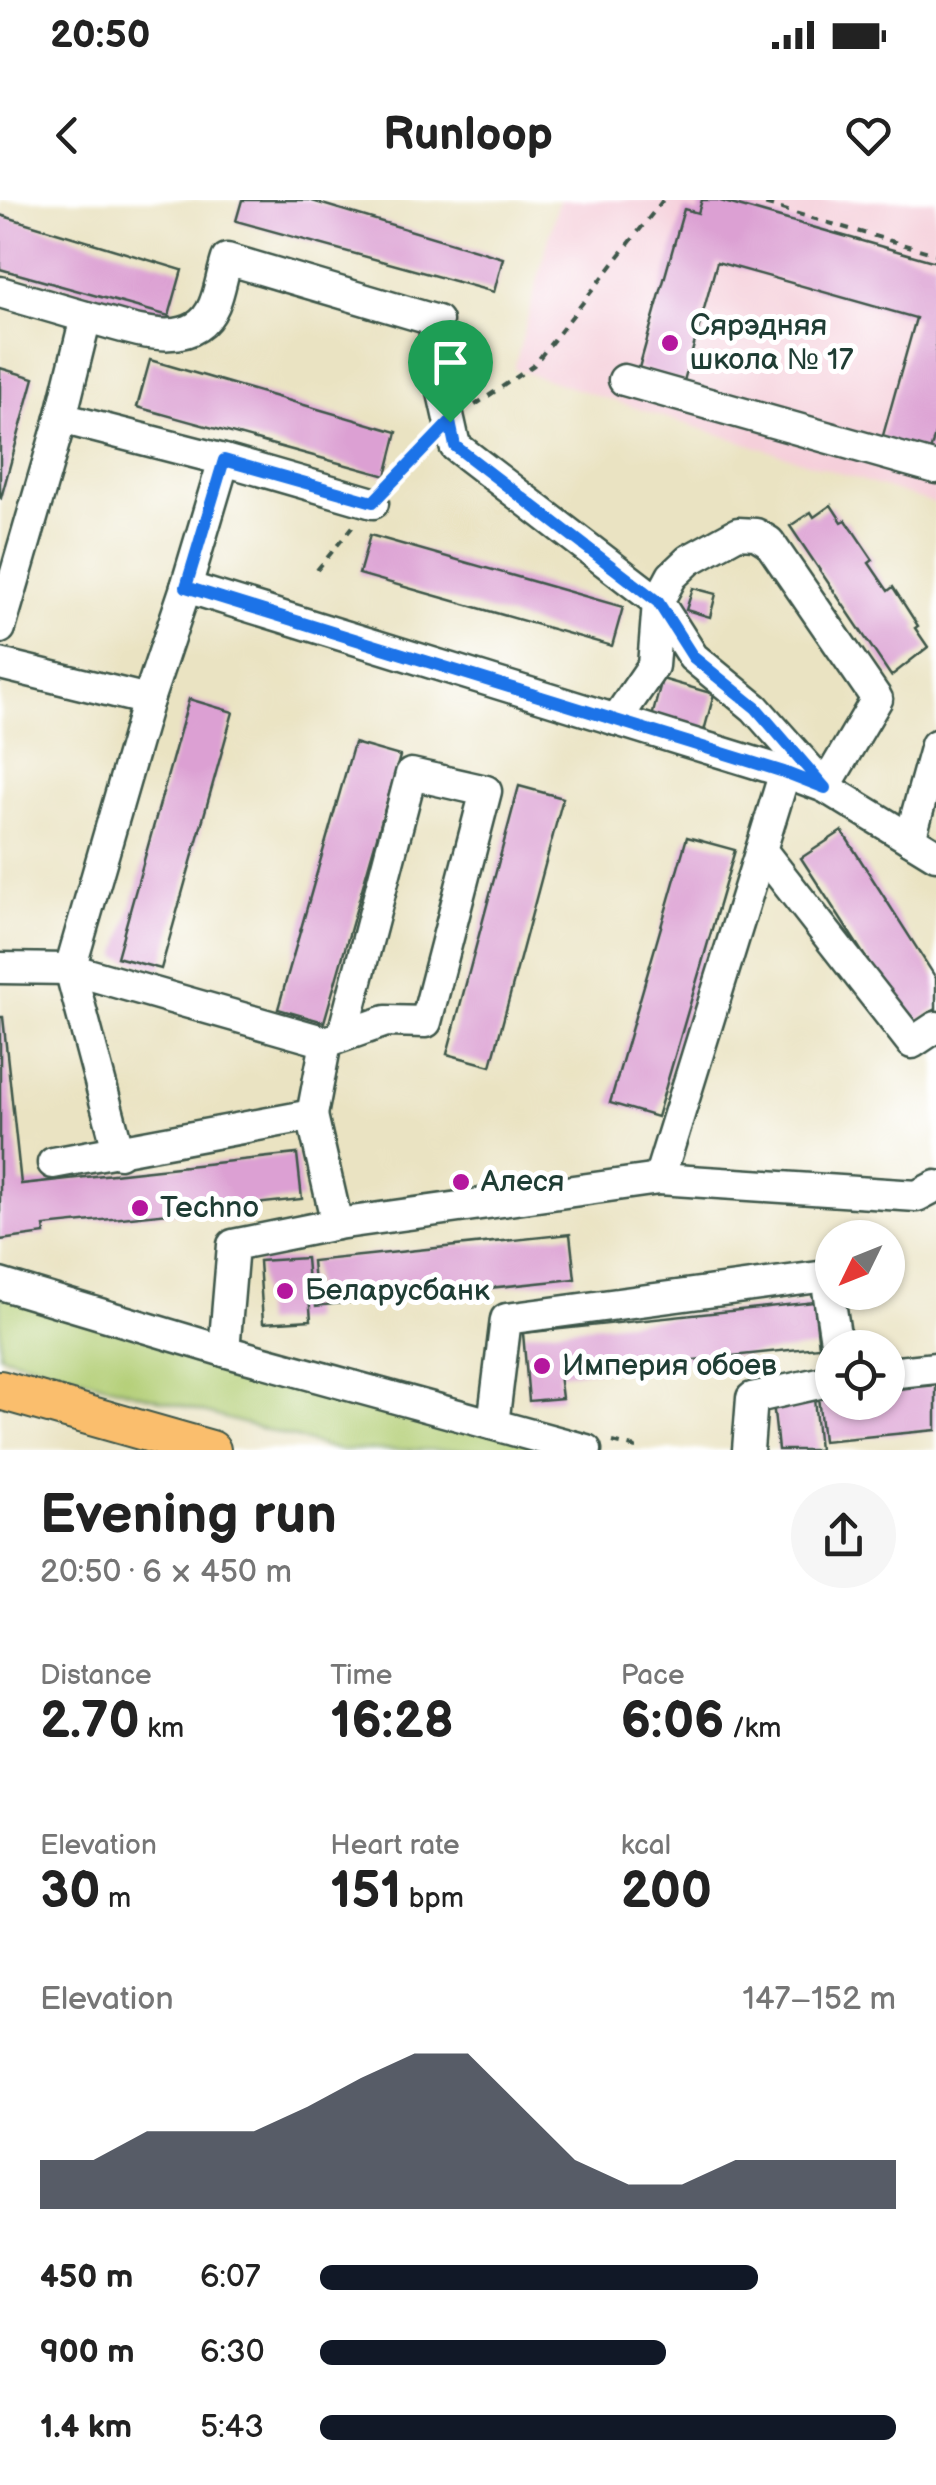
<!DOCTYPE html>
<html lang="en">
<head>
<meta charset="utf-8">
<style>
	body { margin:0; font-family:"Balsamiq Sans",sans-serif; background:#f6f6f6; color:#222; height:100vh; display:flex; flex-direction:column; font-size:38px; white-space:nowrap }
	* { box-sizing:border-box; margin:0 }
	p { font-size:32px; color:#767676 }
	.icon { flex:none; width:55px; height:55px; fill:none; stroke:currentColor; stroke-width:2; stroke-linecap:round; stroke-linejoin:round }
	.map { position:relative; height:1250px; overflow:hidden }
	.details { display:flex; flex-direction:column; background:#fff; flex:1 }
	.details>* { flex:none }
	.needle { width:65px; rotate:227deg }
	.buttons { position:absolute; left:815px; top:1020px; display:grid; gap:20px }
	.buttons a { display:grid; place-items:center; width:90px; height:90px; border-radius:50%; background:#fff; box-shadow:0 2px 8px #0004; font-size:50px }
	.pin { position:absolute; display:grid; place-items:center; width:85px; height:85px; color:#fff; margin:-102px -42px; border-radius:50% 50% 50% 0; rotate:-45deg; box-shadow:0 0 10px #0007 }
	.pin .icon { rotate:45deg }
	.round { display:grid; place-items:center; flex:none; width:105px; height:105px; border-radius:52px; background:#f6f6f6 }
	.head { display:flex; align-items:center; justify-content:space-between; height:170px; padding:0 40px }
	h1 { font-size:55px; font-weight:700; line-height:75px }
	.stats { display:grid; grid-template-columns:repeat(3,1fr); gap:15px; height:170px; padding:10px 40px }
	.stats div { display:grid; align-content:center }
	.stats b { font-size:50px; font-weight:700 }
	.stats small { font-size:28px; font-weight:400 }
	.stats p { font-size:28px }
	.chart { height:280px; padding:20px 40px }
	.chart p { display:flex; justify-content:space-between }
	.chart svg { width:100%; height:180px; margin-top:10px; fill:#111827; opacity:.7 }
	ul { padding:0 40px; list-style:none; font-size:32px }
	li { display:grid; grid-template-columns:160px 120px 1fr; align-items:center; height:75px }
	li i { height:25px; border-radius:12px; background:#111827 }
	.status { display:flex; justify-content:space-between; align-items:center; height:70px; padding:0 50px; background:#fff; direction:ltr }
	.status svg { height:28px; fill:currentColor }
	header { display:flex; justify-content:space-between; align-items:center; height:130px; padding:0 40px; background:#fff; font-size:45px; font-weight:700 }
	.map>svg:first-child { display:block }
	.built { fill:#f5cfda }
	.green { fill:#b2ce74; stroke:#688654; stroke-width:2.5 }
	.building { fill:#dca0d3 }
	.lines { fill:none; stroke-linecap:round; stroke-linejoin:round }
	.minor-casing { stroke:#3d5649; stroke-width:35 }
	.major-casing { stroke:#3d5649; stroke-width:42 }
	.path { stroke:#3d5649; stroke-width:4; stroke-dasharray:8 8; stroke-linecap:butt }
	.minor { stroke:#fff; stroke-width:30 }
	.major { stroke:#fabe6d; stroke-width:38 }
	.route-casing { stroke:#fff; stroke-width:20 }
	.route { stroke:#1a73e8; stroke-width:12 }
	.poi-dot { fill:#b5179e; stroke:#fff; stroke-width:4 }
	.labels { text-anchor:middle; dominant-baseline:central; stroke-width:10; stroke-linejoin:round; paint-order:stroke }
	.poi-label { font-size:30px; fill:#1f3d34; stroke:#fff; text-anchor:start }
</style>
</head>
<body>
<div class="status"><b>20:50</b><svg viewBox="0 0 49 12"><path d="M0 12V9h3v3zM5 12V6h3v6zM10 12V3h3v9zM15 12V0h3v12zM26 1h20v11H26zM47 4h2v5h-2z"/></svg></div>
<header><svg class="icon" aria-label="back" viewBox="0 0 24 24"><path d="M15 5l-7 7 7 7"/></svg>Runloop<svg class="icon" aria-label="heart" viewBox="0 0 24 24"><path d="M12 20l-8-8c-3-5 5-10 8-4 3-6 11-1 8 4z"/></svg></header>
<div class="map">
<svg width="936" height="1250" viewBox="0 0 936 1250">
	<rect width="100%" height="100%" fill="#fff"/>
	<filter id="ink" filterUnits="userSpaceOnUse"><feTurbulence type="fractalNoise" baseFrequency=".01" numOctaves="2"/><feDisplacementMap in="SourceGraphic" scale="20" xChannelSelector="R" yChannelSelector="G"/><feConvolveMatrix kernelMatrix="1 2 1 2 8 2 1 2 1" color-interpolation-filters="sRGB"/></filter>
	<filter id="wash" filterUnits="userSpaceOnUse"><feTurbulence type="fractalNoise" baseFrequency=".0048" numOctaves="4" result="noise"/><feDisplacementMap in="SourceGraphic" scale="40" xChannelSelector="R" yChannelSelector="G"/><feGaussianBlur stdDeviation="2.25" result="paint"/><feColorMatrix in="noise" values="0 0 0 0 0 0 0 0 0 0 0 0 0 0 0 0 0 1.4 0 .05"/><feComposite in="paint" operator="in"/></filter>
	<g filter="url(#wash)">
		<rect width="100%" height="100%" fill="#eae3c2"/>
		<polygon class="built" points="559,0 936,0 936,304 514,169"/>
		<polygon class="green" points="0,1093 562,1250 338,1250 0,1155"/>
		<g id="blocks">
			<g class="building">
				<polygon points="242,0 309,0 503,58 494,92 236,21"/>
				<polygon points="702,0 717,0 936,62 936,230 930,252 882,239 916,118 717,62 684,181 639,168 684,9 698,13"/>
				<polygon points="0,15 182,70 169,116 0,69"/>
				<polygon points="150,160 397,232 386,276 137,207"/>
				<polygon points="0,168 34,178 1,298 0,297"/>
				<polygon points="831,305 842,322 846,320 873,360 869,363 888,391 893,387 918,426 915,428 928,447 891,476 790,326 811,312 814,317"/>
				<polygon points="370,335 623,407 612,446 359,374"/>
				<polygon points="693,388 716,394 710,417 686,410"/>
				<polygon points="662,479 714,494 704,531 652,517"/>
				<polygon points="189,499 233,512 161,769 117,757"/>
				<polygon points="354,543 400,556 324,822 278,809"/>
				<polygon points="519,586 563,598 491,866 447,854"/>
				<polygon points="842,631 936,778 936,809 910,826 801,658"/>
				<polygon points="687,637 735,650 657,917 610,903"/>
				<polygon points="0,817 3,817 21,984 297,954 302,999 44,1026 45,1034 0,1040"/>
				<polygon points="570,1034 575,1079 316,1106 312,1061"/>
				<polygon points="306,1058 311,1120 263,1123 259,1061"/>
				<polygon points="814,1102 819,1147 559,1174 562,1198 529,1201 523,1133"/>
				<polygon points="936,1185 936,1230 823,1241 818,1197 832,1196 832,1202 888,1202 888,1190"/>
				<polygon points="814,1198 819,1250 778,1250 773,1202"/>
			</g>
		</g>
	</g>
	<g filter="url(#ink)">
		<use href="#blocks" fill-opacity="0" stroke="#3d5649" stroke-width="2.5"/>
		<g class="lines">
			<defs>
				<g id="minor">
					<polyline points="0,92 86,117 61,218 224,260 186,387"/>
					<path d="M 86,117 C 126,126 192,157 214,105 C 220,91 222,74 227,59 L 437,121 L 433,148 L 455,246 L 658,402 L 693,457 L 755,508 L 825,587 L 877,499 L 769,342 L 756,334 L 738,333 L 689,360 L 672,376 L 658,402 L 653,466 L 616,520"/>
					<polyline points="624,180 936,268"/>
					<polyline points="224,260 373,303"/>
					<polyline points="0,428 61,218"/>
					<polyline points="0,464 148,500"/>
					<polyline points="785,572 761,650 912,843 936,827"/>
					<polyline points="910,639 936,545"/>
					<polyline points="761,650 659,979 917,996 936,986"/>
					<polyline points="0,768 70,769 148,500 186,387 785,572 825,587 936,655"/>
					<polyline points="70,769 326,842 312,915"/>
					<polyline points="70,769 119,953"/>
					<polyline points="326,842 386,821 426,822 486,591 411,574 343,834"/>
					<polyline points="53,963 312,915 337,1024"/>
					<polyline points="0,1084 224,1151 586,1250"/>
					<polyline points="224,1151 233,1045 337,1024 659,979"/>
					<polyline points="888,1173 936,1168"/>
					<polyline points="493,1224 506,1119 826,1076 837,1148"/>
					<polyline points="748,1250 752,1198 832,1180"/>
				</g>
				<polyline id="major" points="0,1190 211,1250"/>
			</defs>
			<use href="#minor" class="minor-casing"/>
			<use href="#major" class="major-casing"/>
			<g class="path">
				<polyline points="750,0 936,54"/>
				<polyline points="475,205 534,165 663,0"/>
				<polyline points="392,283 426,246"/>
				<polyline points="317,370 355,324"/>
				<polyline points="613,1242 644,1250"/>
			</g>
			<use href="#minor" class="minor"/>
			<use href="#major" class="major"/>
		</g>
	</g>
	<g class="lines" filter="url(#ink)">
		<defs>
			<polygon id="route" points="450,222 455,246 658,402 693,457 756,508 825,588 784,572 186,387 224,260 373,302"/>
		</defs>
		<use href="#route" class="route-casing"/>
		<use href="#route" class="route"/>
	</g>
	<g class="poi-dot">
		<circle cx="670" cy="143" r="10"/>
		<circle cx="461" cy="982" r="10"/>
		<circle cx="140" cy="1008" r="10"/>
		<circle cx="285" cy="1091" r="10"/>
		<circle cx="542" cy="1166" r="10"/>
	</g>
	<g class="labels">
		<g class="poi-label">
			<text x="690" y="126">Сярэдняя<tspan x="690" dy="34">школа № 17</tspan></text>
			<text x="481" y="982">Алеся</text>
			<text x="160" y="1008">Techno</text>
			<text x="305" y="1091">Беларусбанк</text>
			<text x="562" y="1166">Империя обоев</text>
		</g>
	</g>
</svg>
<div class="buttons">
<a><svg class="needle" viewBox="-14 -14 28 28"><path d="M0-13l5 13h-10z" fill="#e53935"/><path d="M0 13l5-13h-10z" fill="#767676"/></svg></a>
<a><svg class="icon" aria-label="locate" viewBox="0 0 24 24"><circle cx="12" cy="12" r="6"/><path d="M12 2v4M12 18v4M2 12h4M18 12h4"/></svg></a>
</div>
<div class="pin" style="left:450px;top:222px;background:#1e9e55"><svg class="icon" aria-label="arrive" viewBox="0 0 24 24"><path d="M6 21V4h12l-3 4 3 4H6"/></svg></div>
</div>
<section class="details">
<div class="head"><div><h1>Evening run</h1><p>20:50 · 6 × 450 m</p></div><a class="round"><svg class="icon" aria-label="share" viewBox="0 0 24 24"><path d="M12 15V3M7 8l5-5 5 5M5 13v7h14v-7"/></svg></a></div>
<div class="stats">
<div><p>Distance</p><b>2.70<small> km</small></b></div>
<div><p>Time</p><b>16:28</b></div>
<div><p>Pace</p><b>6:06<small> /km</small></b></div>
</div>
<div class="stats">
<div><p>Elevation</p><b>30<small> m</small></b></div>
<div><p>Heart rate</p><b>151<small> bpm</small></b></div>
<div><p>kcal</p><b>200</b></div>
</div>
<div class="chart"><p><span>Elevation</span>147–152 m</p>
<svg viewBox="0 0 160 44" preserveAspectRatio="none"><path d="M0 44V32L10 32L20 25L30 25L40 25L50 19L60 12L70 6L80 6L90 19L100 32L110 38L120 38L130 32L140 32L150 32L160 32V44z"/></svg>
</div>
<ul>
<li><b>450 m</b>6:07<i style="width:76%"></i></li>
<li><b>900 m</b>6:30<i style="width:60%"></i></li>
<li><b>1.4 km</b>5:43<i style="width:100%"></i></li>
</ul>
</section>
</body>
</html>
